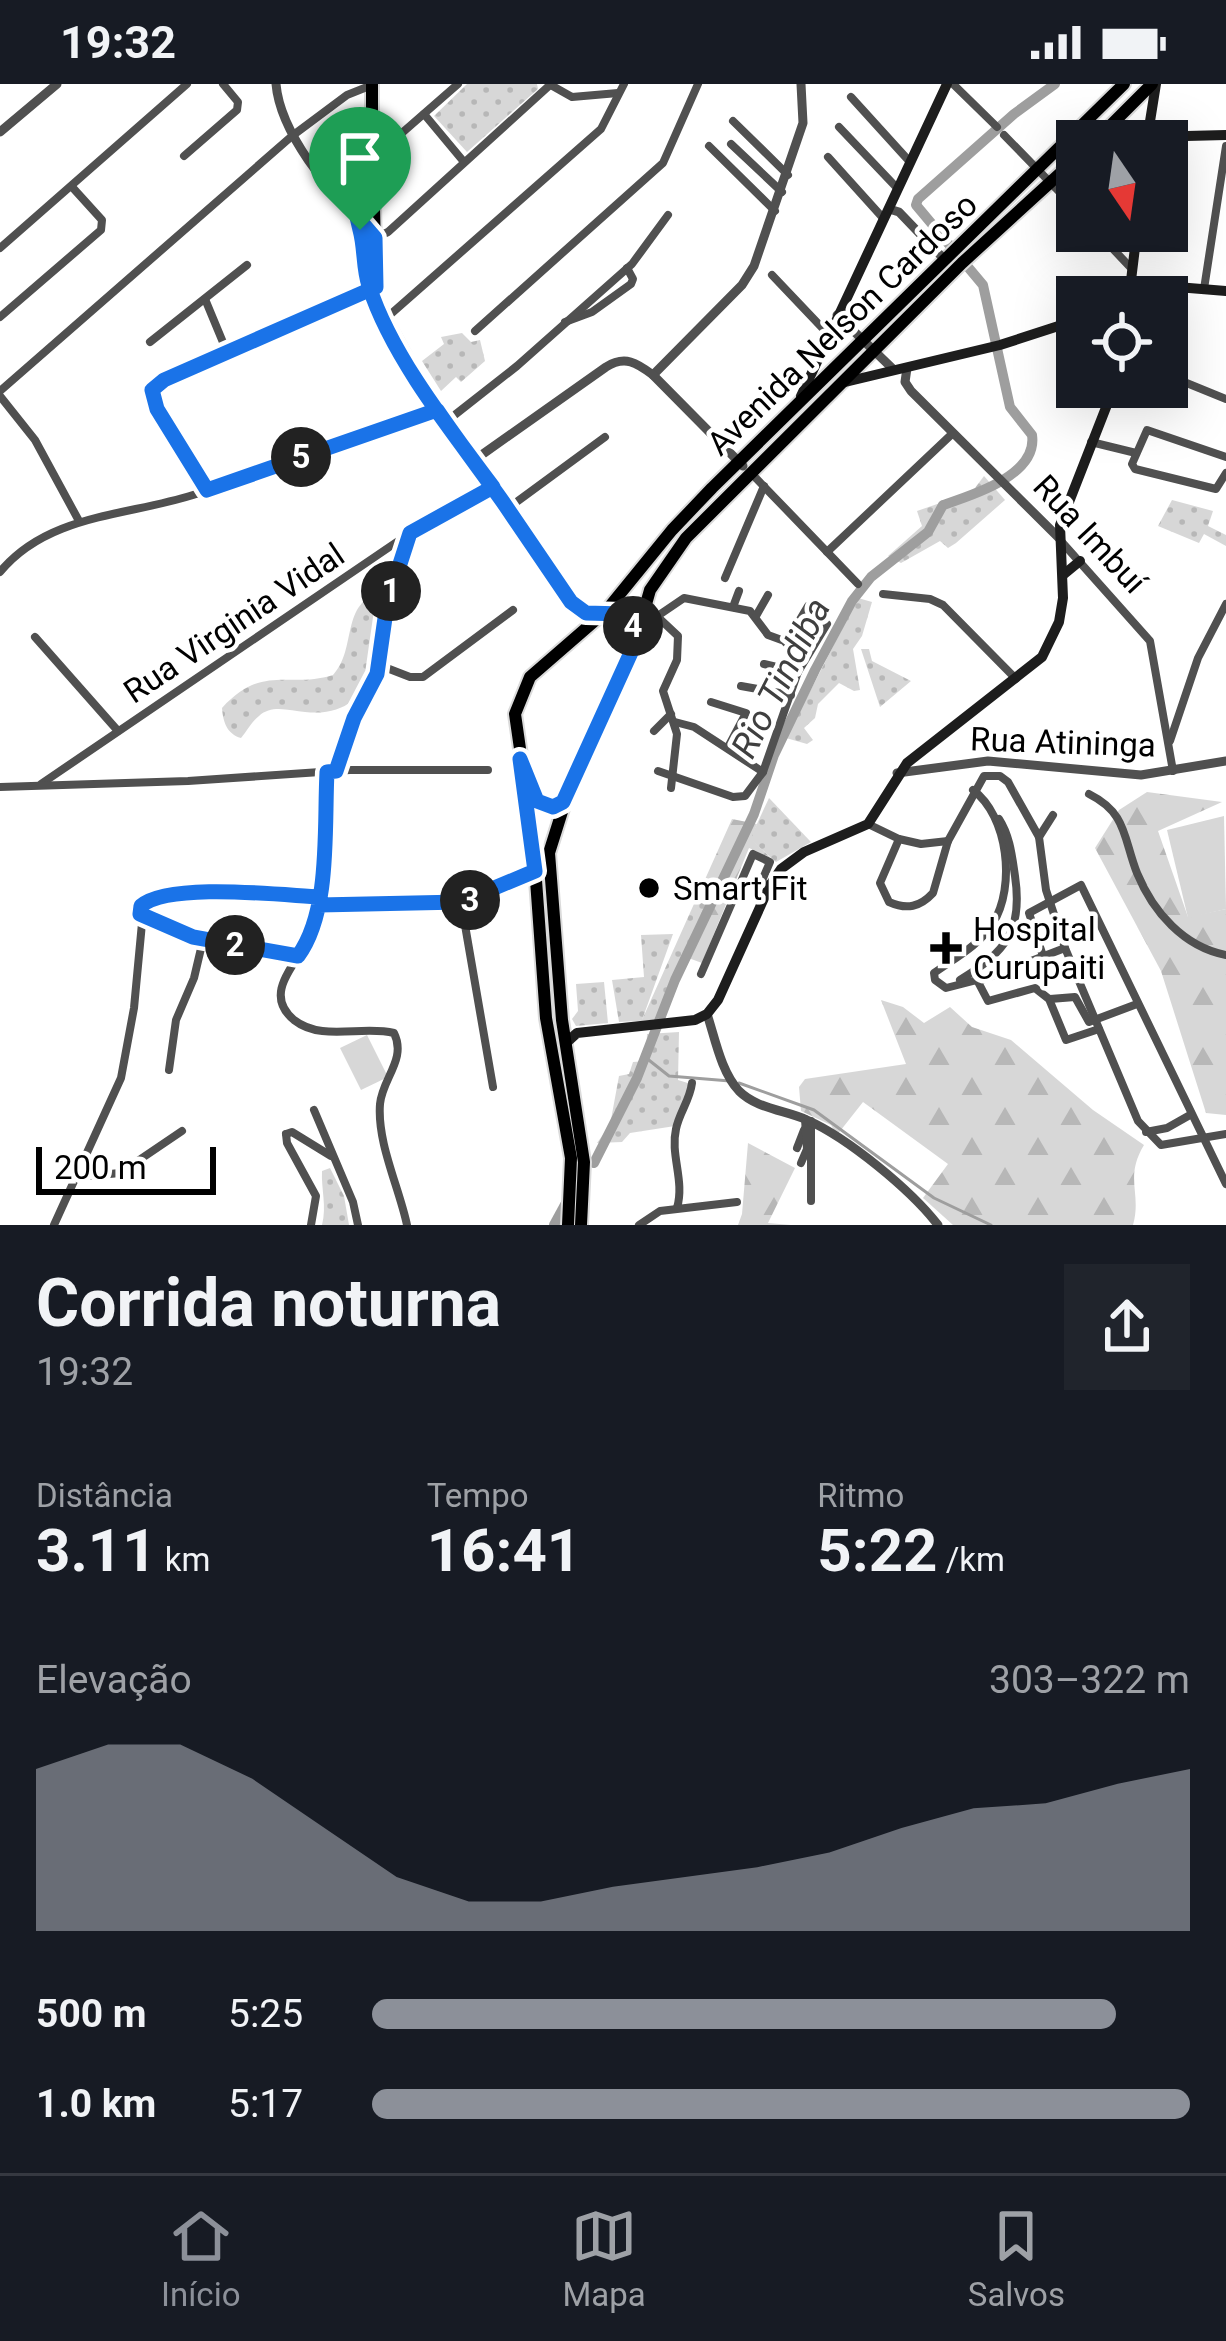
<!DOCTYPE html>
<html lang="pt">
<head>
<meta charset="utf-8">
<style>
	body { margin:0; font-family:Roboto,sans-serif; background:#20242c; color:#f1f3f6; height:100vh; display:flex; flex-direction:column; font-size:45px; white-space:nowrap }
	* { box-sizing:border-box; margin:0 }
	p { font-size:39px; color:#9ea1a6 }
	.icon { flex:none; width:66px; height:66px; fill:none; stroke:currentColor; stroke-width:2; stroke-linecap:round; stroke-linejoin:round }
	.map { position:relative; height:1141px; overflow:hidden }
	.sheet { display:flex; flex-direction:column; background:#171b24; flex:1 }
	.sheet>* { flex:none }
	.needle { width:78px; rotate:167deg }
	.buttons { position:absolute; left:1056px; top:36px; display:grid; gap:24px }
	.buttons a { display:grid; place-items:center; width:132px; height:132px; border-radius:0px; background:#171b24; box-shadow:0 12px 48px #0002; font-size:60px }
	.scale { position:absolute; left:36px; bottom:30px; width:180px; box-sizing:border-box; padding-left:12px; border:6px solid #000; border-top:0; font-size:33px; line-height:42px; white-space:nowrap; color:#000; -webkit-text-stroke:9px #fff; paint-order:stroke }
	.pin { position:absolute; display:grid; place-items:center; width:102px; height:102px; color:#fff; margin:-123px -51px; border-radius:50% 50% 50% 0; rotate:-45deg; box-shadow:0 0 12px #0007 }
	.pin .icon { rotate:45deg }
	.km { position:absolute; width:60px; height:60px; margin:-30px; border-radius:50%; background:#222; color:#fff; font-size:33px; line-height:60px; text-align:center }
	.round { display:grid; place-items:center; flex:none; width:126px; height:126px; border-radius:0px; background:#20242c }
	.overview { display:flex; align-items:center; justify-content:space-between; height:204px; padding:0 36px }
	h1 { font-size:66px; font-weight:700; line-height:90px }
	.stats { display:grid; grid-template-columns:repeat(3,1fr); gap:18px; height:204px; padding:12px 36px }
	.stats div { display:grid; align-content:center }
	.stats b { font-size:60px; font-weight:700 }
	.stats small { font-size:33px; font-weight:400 }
	.stats p { font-size:33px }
	.chart { height:336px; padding:24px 36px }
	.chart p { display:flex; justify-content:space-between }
	.chart svg { width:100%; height:216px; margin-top:12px; fill:#8c9099; opacity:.7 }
	ul { padding:0 36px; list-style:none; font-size:39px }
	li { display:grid; grid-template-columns:192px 144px 1fr; align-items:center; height:90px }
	li i { height:30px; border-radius:15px; background:#8c9099 }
	.status { display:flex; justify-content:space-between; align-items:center; height:84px; padding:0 60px; background:#171b24; direction:ltr }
	.status svg { height:33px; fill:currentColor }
	.dock { display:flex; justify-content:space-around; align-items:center; height:168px; border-top:3px solid #363941; background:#171b24; font-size:33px; color:#9ea1a6 }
	.dock a { display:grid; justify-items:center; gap:6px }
	.dock .selected { color:#8c9099 }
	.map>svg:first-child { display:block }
	.green { fill:url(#green-dots) }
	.forest { fill:url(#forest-firs) }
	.pitch { fill:#d7d7d7 }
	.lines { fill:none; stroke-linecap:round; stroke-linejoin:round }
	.stream { stroke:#9e9e9e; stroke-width:3 }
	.river { stroke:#9e9e9e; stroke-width:10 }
	.primary-casing { stroke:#dbdbdb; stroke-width:16 }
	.minor { stroke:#505050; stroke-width:8 }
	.tertiary { stroke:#505050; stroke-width:9 }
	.secondary { stroke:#1d1d1d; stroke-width:10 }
	.primary { stroke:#000; stroke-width:12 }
	.route-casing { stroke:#fff; stroke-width:24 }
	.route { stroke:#1a73e8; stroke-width:15 }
	.poi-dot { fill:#000; stroke:#fff; stroke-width:4.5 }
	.labels { text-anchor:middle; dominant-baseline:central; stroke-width:9; stroke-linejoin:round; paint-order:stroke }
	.street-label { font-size:33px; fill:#000; stroke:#fff }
	.poi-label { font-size:33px; fill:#000; stroke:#fff; text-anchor:start }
	.water-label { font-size:36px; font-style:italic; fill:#3f3f3f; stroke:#fff }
</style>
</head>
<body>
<div class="status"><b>19:32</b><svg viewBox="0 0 49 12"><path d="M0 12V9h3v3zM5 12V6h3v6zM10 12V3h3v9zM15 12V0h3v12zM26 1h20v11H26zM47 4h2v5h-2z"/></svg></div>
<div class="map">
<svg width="1226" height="1141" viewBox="0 0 1226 1141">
	<defs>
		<pattern id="green-dots" width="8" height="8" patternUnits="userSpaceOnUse" patternTransform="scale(3)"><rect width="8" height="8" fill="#d7d7d7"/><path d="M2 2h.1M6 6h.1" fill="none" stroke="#b7b7b7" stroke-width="1.8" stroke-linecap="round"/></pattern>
		<pattern id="forest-firs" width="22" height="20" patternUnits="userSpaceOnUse" patternTransform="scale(3)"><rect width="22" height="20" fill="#d7d7d7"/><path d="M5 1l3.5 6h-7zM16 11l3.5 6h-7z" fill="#b7b7b7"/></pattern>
	</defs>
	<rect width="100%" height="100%" fill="#fff"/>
	<g class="green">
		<polygon points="467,0 537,0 538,5 467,68 434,32"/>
		<polygon points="462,249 471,258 480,256 485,277 461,298 456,293 441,307 422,277 444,260 441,253"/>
		<polygon points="984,392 1005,416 956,459 948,464 940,457 901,479 888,472 922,442 917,427 972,408"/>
		<polygon points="1172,416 1213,427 1208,442 1226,451 1226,462 1204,450 1199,459 1158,442"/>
		<path d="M 383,507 L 387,510 C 380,562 378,636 305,628 C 290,627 272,620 259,632 C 252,637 247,647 241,654 C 227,650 223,638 222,624 C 263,579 289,605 333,591 C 358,564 339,519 383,507 Z"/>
		<polygon points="858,514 872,518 862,552 853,565 860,606 854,607 839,599 818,620 815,634 804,644 813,656 807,660 786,654"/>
		<polygon points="861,565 869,565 872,577 911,597 880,623"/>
		<polygon points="769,714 811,758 776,778 750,755"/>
		<polygon points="698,811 708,815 656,936 619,938 612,896 644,893 641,851 673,850 642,936"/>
		<polygon points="604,898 608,939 576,942 572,935 578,927 576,900"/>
		<polygon points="679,948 678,996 691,1000 675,1042 630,1049 622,1058 597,1059 610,1041 619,992 629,990 633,978 646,977 647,950"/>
		<path d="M 330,1084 L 344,1112 L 349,1141 L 322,1141 C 327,1122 321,1105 322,1087 Z"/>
	</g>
	<g class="forest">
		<polygon points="1147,708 1222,718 1158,747 1188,833 1226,825 1226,1031 1206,1029 1161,887 1095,764 1119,726"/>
		<polygon points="732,735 757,740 751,755 771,774 749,764 702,879 683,872 707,816 698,811"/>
		<path d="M 881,916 L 903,923 L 924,939 L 950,923 L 972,943 L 1011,956 L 1093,1026 L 1144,1061 C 1124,1094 1142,1109 1133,1141 L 953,1141 L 923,1114 L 948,1080 L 863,1018 L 837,1051 L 831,1041 L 801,1027 L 799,1003 L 805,995 L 906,980 Z"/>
		<polygon points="748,1059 795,1084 768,1139 791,1141 738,1141 742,1130"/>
	</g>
	<g class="pitch">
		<polygon points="1224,732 1226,825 1188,834 1167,746"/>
		<polygon points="367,951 388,993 361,1006 340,964"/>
	</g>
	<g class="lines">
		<g class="stream">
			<polyline points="645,973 669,992 730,997"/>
			<polyline points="739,999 814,1026 934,1114 991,1141"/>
		</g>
		<g class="river">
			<path d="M 594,1079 L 637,994 L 675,896 L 754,730 L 774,671 L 815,586 L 852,517 L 871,493 L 928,448 L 943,421 C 973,411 1038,391 1032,351 L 1010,323 L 983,201 L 916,121 L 918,115 L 1014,30 L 1055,0"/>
			<polyline points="554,1141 566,1119"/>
		</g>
		<defs>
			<g id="primary">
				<polyline points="1095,57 1152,0"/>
				<polyline points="371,88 364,162 369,205 423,304 571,518 586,529 623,529 631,537 634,555"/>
				<polyline points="372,95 372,0"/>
				<polyline points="374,121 376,208"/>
				<polyline points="348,123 356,126 368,120"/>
				<polyline points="528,699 541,721 557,722 564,717"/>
				<polyline points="568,1141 571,1074 546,934 533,755 515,630 530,593 606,527 672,446 712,404 1124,0"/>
				<polyline points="581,1141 584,1078 562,936 549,769 566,715 634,562 650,506 686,454 962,179 1077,74"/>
			</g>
		</defs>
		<use href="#primary" class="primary-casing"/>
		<g class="minor">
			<polyline points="549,0 572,13 618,9"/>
			<polyline points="953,0 997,43"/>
			<polyline points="851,13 910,78"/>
			<polyline points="424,30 464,78"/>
			<polyline points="733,37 788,91"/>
			<polyline points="839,43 898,105"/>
			<polyline points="1004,51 1077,126"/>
			<polyline points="731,60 782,108"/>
			<polyline points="709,62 775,127"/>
			<polyline points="371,71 395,55 458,0"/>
			<polyline points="184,72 237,26 238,18 223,0"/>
			<polyline points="828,73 883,134"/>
			<polyline points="1096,147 1131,184"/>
			<polyline points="375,154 388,148 551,0"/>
			<polyline points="0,164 187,0"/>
			<polyline points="772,191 829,251"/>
			<polyline points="1204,205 1226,62"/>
			<polyline points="205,215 227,268"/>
			<polyline points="0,233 101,146 102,136 73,104"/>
			<polyline points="384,236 601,45 624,0"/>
			<polyline points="565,238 592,228 631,200 633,195 627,184"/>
			<polyline points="475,247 663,79 698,0"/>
			<polyline points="150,258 247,181"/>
			<polyline points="1167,291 1226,315"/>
			<polyline points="0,307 292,52 347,11 372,1"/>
			<polyline points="0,312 35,356 79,437"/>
			<polyline points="447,337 517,282 632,180 668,131"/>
			<polyline points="1091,358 1136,369"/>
			<polyline points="1226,373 1147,346 1132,380 1135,385 1216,405 1226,389"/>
			<polyline points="751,389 858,500"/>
			<polyline points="207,406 157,325 152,311 156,300 372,204"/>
			<polyline points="507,425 605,353"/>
			<polyline points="1060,456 1150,557 1173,687"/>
			<polyline points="827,468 953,349"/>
			<path d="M 0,488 C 48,430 127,432 193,411 C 275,385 356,354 437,325"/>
			<polyline points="725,494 764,402"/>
			<polyline points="883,510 930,515 943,521 1016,595"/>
			<polyline points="646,522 678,552 677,576 663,607 677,650 671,704"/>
			<polyline points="733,523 739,507"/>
			<polyline points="659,531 684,514 750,527 768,551 809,566"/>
			<polyline points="756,532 768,511"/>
			<polyline points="35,553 118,647"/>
			<polyline points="786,559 808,522"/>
			<polyline points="764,580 798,588"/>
			<polyline points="379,581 410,593 423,593 513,526"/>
			<polyline points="741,602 791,611"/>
			<polyline points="711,618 746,629 728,663"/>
			<polyline points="675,638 694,643 763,688"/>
			<polyline points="654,647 671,630"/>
			<polyline points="1170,657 1198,574 1226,520"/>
			<polyline points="336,687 354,634 379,581 387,520 410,450"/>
			<polyline points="658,687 733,713 745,712 763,688 798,588 827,540"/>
			<path d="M 327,689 C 324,735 329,803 313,847 C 303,875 259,907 294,936 C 322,958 362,941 394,949 C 407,975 382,995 380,1020 C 377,1059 399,1103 407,1141"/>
			<polyline points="41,700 410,449 493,403"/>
			<polyline points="0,703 188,697 350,686 488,686"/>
			<path d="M 973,706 C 1008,732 1016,802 993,839 C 980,861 955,874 934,889 L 935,896 L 946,904 L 977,896 L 988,917 L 1035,904 L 1049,915 L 1066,956 L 1099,945"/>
			<path d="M 1089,710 C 1127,729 1123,753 1137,789 C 1153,828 1184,863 1226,871"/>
			<polyline points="1053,731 1039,753 1046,806 1065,864 1138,1037 1161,1061 1226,1050"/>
			<path d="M 868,740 L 899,755 L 880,799 L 889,818 C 907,826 920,823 933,809 L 948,757 L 984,692 L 1000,692 L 1008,698 L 1039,753"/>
			<polyline points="899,755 921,760 948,757"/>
			<polyline points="461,818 493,1003"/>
			<polyline points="319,822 461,818 535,787"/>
			<polyline points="140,830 193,853 299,872"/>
			<polyline points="1043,872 1029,829 1081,801 1226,1100"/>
			<polyline points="701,890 753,770 770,778 761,799 770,801"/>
			<path d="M 960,896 C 1007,867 1023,846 1015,792 C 1012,772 1010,752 999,735"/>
			<polyline points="979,897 1065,864"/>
			<polyline points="1050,915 1075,913 1089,938 1137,920"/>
			<polyline points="169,986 176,936 194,894 203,856"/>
			<polyline points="314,1026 353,1118 358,1141"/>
			<polyline points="1146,1048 1167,1044 1190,1031"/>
			<polyline points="286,1050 287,1059 316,1112 311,1141"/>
			<polyline points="286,1050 292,1048 331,1072"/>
			<polyline points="797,1064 804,1046"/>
			<polyline points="801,1079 807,1065 805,1035"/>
			<polyline points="78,1093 120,1089 182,1047"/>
			<polyline points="811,1117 811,1037"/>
			<path d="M 677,1124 C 685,1097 670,1071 676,1045 C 679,1029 690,1016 692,999"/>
			<polyline points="54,1141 121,994 134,924 144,818 216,808 319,813"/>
			<polyline points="639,1141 660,1127 737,1118"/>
		</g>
		<g class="tertiary">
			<path d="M 276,0 C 280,48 329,110 366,140"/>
			<polyline points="0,48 57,0"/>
			<polyline points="889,125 899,128 945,176"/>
			<polyline points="837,231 894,286"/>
			<polyline points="907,284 905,298 911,307 1059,454"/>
			<polyline points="653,291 742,201 754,182 803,39 801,0"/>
			<path d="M 473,377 L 606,283 C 625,271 637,279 653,291 L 743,382"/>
			<polyline points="897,689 988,677 1141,691 1226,677"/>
			<path d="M 707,930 C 715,954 721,988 739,1007 C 757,1025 785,1026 807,1036 C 848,1054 911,1106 938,1141"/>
		</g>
		<g class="secondary">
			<polyline points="1147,53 1226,51"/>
			<polyline points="1147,56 1156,0"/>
			<polyline points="1129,213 1137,147"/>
			<polyline points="1133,213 1177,203 1226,207"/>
			<polyline points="841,299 1000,261 1077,236"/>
			<polyline points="801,312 947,0"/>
			<polyline points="1063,491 1080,477"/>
			<polyline points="566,959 577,949 695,936 707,930 718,916 770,801 781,785 804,768 868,740 907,679 1042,573 1059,538 1063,514 1060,441 1114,303"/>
		</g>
		<use href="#primary" class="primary"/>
	</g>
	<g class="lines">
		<defs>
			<path id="route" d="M 360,146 C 365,164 363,184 369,202 C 391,271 449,344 493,403 L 410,449 L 387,520 L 377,590 L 354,634 L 336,687 L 327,688 C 324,743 331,827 298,872 L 193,853 L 140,830 L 141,822 C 169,798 280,811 320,813 L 319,821 L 461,818 L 535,787 L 520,675 L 537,717 L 553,723 L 563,718 L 634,562 L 634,544 L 623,530 L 586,529 L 571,518 L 503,418 C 481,387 458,357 437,326 L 207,406 L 157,325 L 152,306 L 164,296 L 369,206 L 376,203 L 375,154 L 357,133 L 360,146"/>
		</defs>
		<use href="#route" class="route-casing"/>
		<use href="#route" class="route"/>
	</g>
	<g class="poi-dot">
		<circle cx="649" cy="804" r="12"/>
		<path d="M940 846h12v12h12v12h-12v12h-12v-12h-12v-12h12z"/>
	</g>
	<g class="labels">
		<g class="street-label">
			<text transform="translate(842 240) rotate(-44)">Avenida Nelson Cardoso</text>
			<text transform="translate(1090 450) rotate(47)">Rua Imbuí</text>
			<text transform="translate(234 539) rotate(-34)">Rua Virginia Vidal</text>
			<text transform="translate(1063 658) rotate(2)">Rua Atininga</text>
		</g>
		<g class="poi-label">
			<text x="673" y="804">Smart Fit</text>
			<text x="973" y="845">Hospital<tspan x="973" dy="38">Curupaiti</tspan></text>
		</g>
		<g class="water-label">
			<text transform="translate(781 594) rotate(-63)">Rio Tindiba</text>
		</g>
	</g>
</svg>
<div class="buttons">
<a><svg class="needle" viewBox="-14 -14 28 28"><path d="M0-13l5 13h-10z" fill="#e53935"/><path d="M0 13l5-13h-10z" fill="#9ea1a6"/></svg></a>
<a><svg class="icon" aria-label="locate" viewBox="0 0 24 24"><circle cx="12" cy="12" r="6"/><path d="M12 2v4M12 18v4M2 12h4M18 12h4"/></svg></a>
</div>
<div class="scale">200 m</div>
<div class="pin" style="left:360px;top:146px;background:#1e9e55"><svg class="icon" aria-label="arrive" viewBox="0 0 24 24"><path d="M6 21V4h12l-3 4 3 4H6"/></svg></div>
<b class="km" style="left:391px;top:507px">1</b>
<b class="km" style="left:235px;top:861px">2</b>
<b class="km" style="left:470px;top:816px">3</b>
<b class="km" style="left:633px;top:542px">4</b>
<b class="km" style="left:301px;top:373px">5</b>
</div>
<section class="sheet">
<div class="overview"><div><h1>Corrida noturna</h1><p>19:32</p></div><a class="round"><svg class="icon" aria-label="share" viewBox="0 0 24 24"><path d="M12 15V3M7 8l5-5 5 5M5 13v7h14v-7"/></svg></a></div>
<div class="stats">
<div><p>Distância</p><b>3.11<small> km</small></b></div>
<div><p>Tempo</p><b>16:41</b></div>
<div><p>Ritmo</p><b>5:22<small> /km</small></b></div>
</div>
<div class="chart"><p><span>Elevação</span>303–322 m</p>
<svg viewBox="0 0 160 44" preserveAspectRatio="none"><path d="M0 44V11L10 6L20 6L30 13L40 23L50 33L60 38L70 38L80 35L90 33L100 31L110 28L120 23L130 19L140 18L150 14L160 11V44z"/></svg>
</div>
<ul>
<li><b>500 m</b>5:25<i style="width:91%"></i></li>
<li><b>1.0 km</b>5:17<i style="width:100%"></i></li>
</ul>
</section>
<nav class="dock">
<a class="selected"><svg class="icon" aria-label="home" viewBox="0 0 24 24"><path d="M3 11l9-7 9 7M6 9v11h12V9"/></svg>Início</a>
<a><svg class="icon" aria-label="map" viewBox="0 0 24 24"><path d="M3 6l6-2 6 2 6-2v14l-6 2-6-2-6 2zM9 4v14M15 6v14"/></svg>Mapa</a>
<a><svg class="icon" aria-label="saved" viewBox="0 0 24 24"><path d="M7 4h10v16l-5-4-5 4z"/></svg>Salvos</a>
</nav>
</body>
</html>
